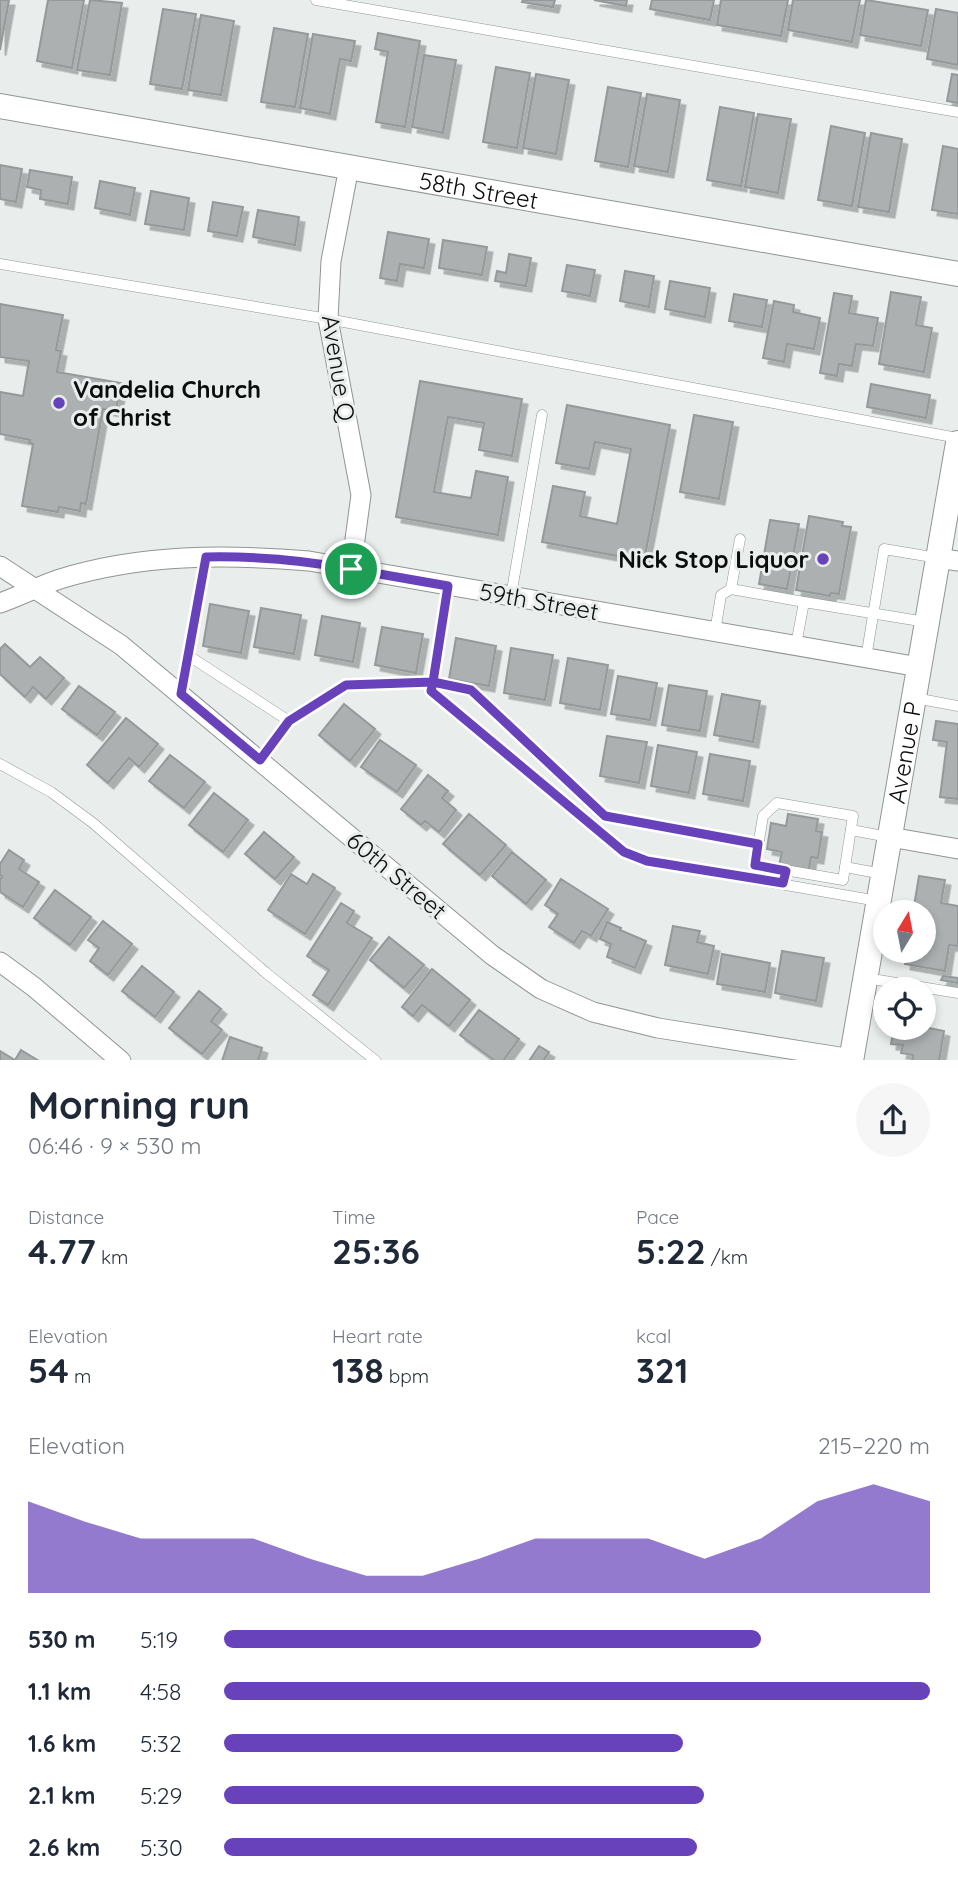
<!DOCTYPE html>
<html lang="en">
<head>
<meta charset="utf-8">
<style>
	body { margin:0; font-family:Quicksand,sans-serif; background:#f6f6f7; color:#1f2937; height:100vh; display:flex; flex-direction:column; font-size:26px; white-space:nowrap }
	* { box-sizing:border-box; margin:0 }
	p { font-size:23px; color:#747a83 }
	.icon { flex:none; width:38px; height:38px; fill:none; stroke:currentColor; stroke-width:2; stroke-linecap:round; stroke-linejoin:round }
	.map { position:relative; height:1060px; overflow:hidden }
	.side { display:flex; flex-direction:column; background:#fff; flex:1 }
	.side>* { flex:none }
	.needle { width:46px; rotate:10deg }
	.tools { position:absolute; left:873px; top:900px; display:grid; gap:14px }
	.tools a { display:grid; place-items:center; width:63px; height:63px; border-radius:50%; background:#fff; box-shadow:0 4px 10px #0003; font-size:35px }
	.pin { position:absolute; display:grid; place-items:center; width:60px; height:60px; color:#fff; margin:-30px; border:4px solid #fff; border-radius:50%; box-shadow:0 2px 7px #0007 }
	.round { display:grid; place-items:center; flex:none; width:74px; height:74px; border-radius:37px; background:#f6f6f7 }
	.overview { display:flex; align-items:center; justify-content:space-between; height:119px; padding:0 28px }
	h1 { font-size:38px; font-weight:800; line-height:52px }
	.figures { display:grid; grid-template-columns:repeat(3,1fr); gap:10px; height:119px; padding:7px 28px }
	.figures div { display:grid; align-content:center }
	.figures b { font-size:35px; font-weight:800 }
	.figures small { font-size:19px; font-weight:400 }
	.figures p { font-size:19px }
	.chart { height:196px; padding:14px 28px }
	.chart p { display:flex; justify-content:space-between }
	.chart svg { width:100%; height:126px; margin-top:7px; fill:#6742ba; opacity:.7 }
	ul { padding:0 28px; list-style:none; font-size:23px }
	li { display:grid; grid-template-columns:112px 84px 1fr; align-items:center; height:52px }
	li i { height:18px; border-radius:9px; background:#6742ba }
	.map>svg:first-child { display:block }
	.building { fill:#acb0b1; stroke:#94999a; stroke-width:2; filter:url(#shadow) }
	.lines { fill:none; stroke-linecap:round; stroke-linejoin:round }
	.service-casing { stroke:#909594; stroke-width:11 }
	.minor-casing { stroke:#909594; stroke-width:21 }
	.tertiary-casing { stroke:#909594; stroke-width:26 }
	.service { stroke:#fff; stroke-width:10 }
	.minor { stroke:#fff; stroke-width:19 }
	.tertiary { stroke:#fff; stroke-width:24 }
	.route-casing { stroke:#fff; stroke-width:14 }
	.route { stroke:#6742ba; stroke-width:9 }
	.poi-dot { fill:#6742ba; stroke:#e9eeed; stroke-width:2.5 }
	.labels { text-anchor:middle; dominant-baseline:central; stroke-width:6; stroke-linejoin:round; paint-order:stroke }
	.street-label { font-size:24px; fill:#0b0c0c; stroke:#e9eeed }
	.poi-label { font-size:24px; font-weight:bold; fill:#0b0c0c; stroke:#e9eeed; text-anchor:start }
</style>
</head>
<body>
<div class="map">
<svg width="958" height="1061" viewBox="0 0 958 1061">
	<defs>
		<filter id="shadow"><feDropShadow dx="5.5" dy="5.5" stdDeviation="0" flood-color="#0004"/></filter>
	</defs>
	<rect width="100%" height="100%" fill="#e9eeed"/>
	<g class="building">
		<polygon points="0,0 9,0 0,50"/>
		<polygon points="48,0 84,0 72,68 37,61"/>
		<polygon points="90,0 122,3 110,75 77,70"/>
		<polygon points="523,0 555,0 553,7 522,2"/>
		<polygon points="594,0 627,0 626,6"/>
		<polygon points="652,0 714,0 710,20 650,9"/>
		<polygon points="721,0 788,0 781,36 717,25"/>
		<polygon points="793,0 860,0 852,42 788,30"/>
		<polygon points="866,0 928,10 921,46 860,35"/>
		<polygon points="163,9 196,14 182,89 150,84"/>
		<polygon points="936,9 958,13 958,65 927,59"/>
		<polygon points="201,15 234,21 221,95 188,90"/>
		<polygon points="274,28 308,34 295,107 261,102"/>
		<polygon points="378,33 420,41 405,127 376,122 388,52 375,49"/>
		<polygon points="313,34 355,41 351,61 340,59 330,114 300,108"/>
		<polygon points="424,55 456,60 443,133 412,127"/>
		<polygon points="496,67 530,73 517,148 483,142"/>
		<polygon points="536,74 569,80 556,154 523,148"/>
		<polygon points="952,74 958,75 958,103 947,101"/>
		<polygon points="608,87 641,93 628,167 595,161"/>
		<polygon points="647,94 680,100 668,172 634,166"/>
		<polygon points="720,107 754,113 741,186 707,180"/>
		<polygon points="758,114 791,119 778,193 745,187"/>
		<polygon points="831,126 865,133 852,206 818,200"/>
		<polygon points="871,133 902,139 889,212 858,207"/>
		<polygon points="943,146 958,149 958,214 932,210"/>
		<polygon points="0,165 22,169 16,202 0,199"/>
		<polygon points="30,170 72,177 68,204 40,199 41,190 27,187"/>
		<polygon points="100,181 135,188 130,215 95,208"/>
		<polygon points="151,191 189,198 184,230 145,224"/>
		<polygon points="213,202 243,207 237,236 208,231"/>
		<polygon points="258,210 299,217 295,245 253,237"/>
		<polygon points="388,232 429,239 424,268 400,264 397,281 380,278"/>
		<polygon points="443,240 487,247 482,275 439,268"/>
		<polygon points="509,254 531,258 526,286 495,281 497,271 506,273"/>
		<polygon points="567,265 595,270 590,296 562,291"/>
		<polygon points="625,271 654,276 649,307 620,301"/>
		<polygon points="670,281 710,288 705,317 665,309"/>
		<polygon points="891,292 921,297 916,325 932,328 924,372 879,364"/>
		<polygon points="834,293 852,296 849,313 878,318 873,346 856,344 852,366 839,364 837,376 820,373"/>
		<polygon points="734,294 767,300 762,327 729,321"/>
		<polygon points="774,301 794,305 793,312 820,318 814,349 787,344 784,362 763,358"/>
		<polygon points="0,304 63,315 56,350 61,351 57,372 121,383 116,411 103,409 86,504 81,503 80,511 59,507 58,512 22,506 33,444 29,443 30,440 0,434 0,392 23,396 29,361 0,357"/>
		<polygon points="420,381 522,399 512,456 479,450 484,423 448,417 434,492 471,498 476,471 508,477 498,535 396,517"/>
		<polygon points="871,384 930,395 926,418 867,407"/>
		<polygon points="567,405 670,425 644,561 542,542 553,486 585,492 580,516 617,524 631,449 595,442 589,469 556,463"/>
		<polygon points="694,415 733,422 719,499 680,492"/>
		<polygon points="809,516 843,522 842,526 851,527 839,594 831,593 830,596 796,590"/>
		<polygon points="770,520 799,524 787,589 759,584"/>
		<polygon points="210,604 249,611 241,653 203,646"/>
		<polygon points="261,608 301,615 294,654 254,647"/>
		<polygon points="322,616 360,623 353,662 315,655"/>
		<polygon points="382,627 423,634 416,673 375,665"/>
		<polygon points="456,638 496,646 489,686 449,679"/>
		<polygon points="5,644 30,667 40,657 64,678 46,699 33,687 25,697 0,674 0,649"/>
		<polygon points="511,648 553,655 545,700 504,693"/>
		<polygon points="568,658 608,665 600,710 560,703"/>
		<polygon points="618,676 657,683 650,720 611,714"/>
		<polygon points="669,685 707,691 700,731 662,725"/>
		<polygon points="79,686 115,712 97,735 62,709"/>
		<polygon points="722,694 760,701 753,742 714,735"/>
		<polygon points="344,704 375,729 350,761 319,735"/>
		<polygon points="126,718 158,744 139,767 129,758 108,783 87,765"/>
		<polygon points="936,721 958,724 958,799 940,797 947,742 933,740"/>
		<polygon points="607,736 647,742 639,783 600,776"/>
		<polygon points="380,740 416,765 397,792 361,767"/>
		<polygon points="658,745 697,752 689,793 651,786"/>
		<polygon points="710,754 750,761 743,801 703,794"/>
		<polygon points="170,755 205,782 184,808 149,781"/>
		<polygon points="428,775 448,791 442,798 456,810 439,832 425,821 421,825 401,809"/>
		<polygon points="214,793 248,820 223,852 189,825"/>
		<polygon points="469,814 506,845 480,875 443,844"/>
		<polygon points="788,814 818,819 816,831 822,832 818,858 811,857 809,870 779,865 782,852 767,849 771,823 786,826"/>
		<polygon points="264,832 294,857 275,879 245,854"/>
		<polygon points="9,850 24,860 19,869 39,882 23,907 0,892 0,880 2,876 0,875 0,864"/>
		<polygon points="512,852 546,880 526,904 492,876"/>
		<polygon points="291,874 307,884 313,874 335,888 305,934 268,910"/>
		<polygon points="919,876 945,880 941,903 958,906 958,946 949,945 945,971 905,964 907,950 924,950 924,912 913,912"/>
		<polygon points="561,879 608,909 591,936 582,931 574,943 549,927 558,914 545,905"/>
		<polygon points="55,890 91,917 70,945 34,918"/>
		<polygon points="341,903 354,911 347,923 372,938 328,1005 313,995 329,970 307,956"/>
		<polygon points="103,921 132,944 108,975 90,961 99,948 88,940"/>
		<polygon points="607,922 621,928 620,930 646,941 635,968 607,957 611,944 600,939"/>
		<polygon points="673,926 700,931 697,942 714,946 708,974 665,965"/>
		<polygon points="389,937 424,965 404,988 370,960"/>
		<polygon points="782,951 824,958 816,1001 775,993"/>
		<polygon points="722,954 770,963 765,992 717,984"/>
		<polygon points="142,966 174,992 155,1017 122,991"/>
		<polygon points="432,969 470,1000 449,1026 422,1005 413,1016 402,1007"/>
		<polygon points="943,976 958,978 958,983 941,980"/>
		<polygon points="199,991 221,1009 211,1021 222,1030 202,1054 169,1028"/>
		<polygon points="479,1010 519,1039 503,1061 495,1061 460,1035"/>
		<polygon points="894,1027 924,1027 944,1031 939,1061 912,1061 913,1055 901,1053 903,1045 891,1044"/>
		<polygon points="230,1037 262,1048 258,1061 222,1061"/>
		<polygon points="539,1046 549,1052 543,1061 529,1061"/>
		<polygon points="21,1050 39,1061 0,1061 0,1051 15,1060"/>
	</g>
	<g class="lines">
		<defs>
			<g id="service">
				<polyline points="316,0 958,112"/>
				<polyline points="0,264 328,319 958,438"/>
				<polyline points="740,539 731,589 804,602"/>
				<polyline points="448,586 431,691 624,852 647,861 878,901"/>
				<polyline points="511,596 542,415"/>
				<polyline points="715,632 721,595 731,589"/>
				<polyline points="796,645 804,602 926,622"/>
				<polyline points="189,656 206,557"/>
				<polyline points="866,658 884,549 938,558"/>
				<polyline points="181,694 189,656 289,721 346,685 433,682 471,690 605,816 758,844"/>
				<polyline points="915,698 958,706"/>
				<polyline points="260,760 289,721"/>
				<polyline points="0,764 51,792 93,823 265,972 376,1061"/>
				<polygon points="777,803 853,816 843,880 755,865 763,816"/>
				<polyline points="851,830 889,837"/>
				<polyline points="845,867 883,874"/>
				<polyline points="866,978 958,993"/>
			</g>
			<g id="minor">
				<polyline points="349,167 331,261 328,319 361,495 351,569"/>
				<polyline points="938,558 958,561"/>
				<polyline points="0,566 121,645 492,955 541,989 593,1012 658,1028 852,1059"/>
				<path d="M 0,603 C 20,596 39,586 60,579 C 141,554 225,554 309,561 L 919,667"/>
				<polyline points="890,837 958,849"/>
				<polyline points="0,962 34,987 121,1061"/>
			</g>
			<g id="tertiary">
				<path id="s1" d="M 0,106 L 958,274"/>
				<path id="s2" d="M 851,1061 L 958,443"/>
			</g>
		</defs>
		<use href="#service" class="service-casing"/>
		<use href="#minor" class="minor-casing"/>
		<use href="#tertiary" class="tertiary-casing"/>
		<use href="#service" class="service"/>
		<use href="#minor" class="minor"/>
		<use href="#tertiary" class="tertiary"/>
	</g>
	<g class="lines">
		<defs>
			<path id="route" d="M 351,569 C 302,560 255,556 206,557 L 181,694 L 260,760 L 289,721 L 346,685 L 433,682 L 431,691 L 624,852 L 647,861 L 783,883 L 786,871 L 755,865 L 758,844 L 605,816 L 471,690 L 433,682 L 448,586 L 351,569"/>
		</defs>
		<use href="#route" class="route-casing"/>
		<use href="#route" class="route"/>
	</g>
	<g class="poi-dot">
		<circle cx="59" cy="403" r="7"/>
		<circle cx="823" cy="559" r="7"/>
	</g>
	<g class="labels">
		<g class="street-label">
			<text stroke="none"><textPath href="#s1" startOffset="486">58th Street</textPath></text>
			<text transform="translate(339 368) rotate(81)">Avenue Q</text>
			<text transform="translate(539 601) rotate(10)">59th Street</text>
			<text stroke="none"><textPath href="#s2" startOffset="313">Avenue P</textPath></text>
			<text transform="translate(397 875) rotate(40)">60th Street</text>
		</g>
		<g class="poi-label">
			<text x="73" y="389">Vandelia Church<tspan x="73" dy="28">of Christ</tspan></text>
			<text x="809" y="559" text-anchor="end">Nick Stop Liquor</text>
		</g>
	</g>
</svg>
<div class="tools">
<a><svg class="needle" viewBox="-14 -14 28 28"><path d="M0-13l5 13h-10z" fill="#e53935"/><path d="M0 13l5-13h-10z" fill="#747a83"/></svg></a>
<a><svg class="icon" aria-label="locate" viewBox="0 0 24 24"><circle cx="12" cy="12" r="6"/><path d="M12 2v4M12 18v4M2 12h4M18 12h4"/></svg></a>
</div>
<div class="pin" style="left:351px;top:569px;background:#1e9e55"><svg class="icon" aria-label="arrive" viewBox="0 0 24 24"><path d="M6 21V4h12l-3 4 3 4H6"/></svg></div>
</div>
<section class="side">
<div class="overview"><div><h1>Morning run</h1><p>06:46 · 9 × 530 m</p></div><a class="round"><svg class="icon" aria-label="share" viewBox="0 0 24 24"><path d="M12 15V3M7 8l5-5 5 5M5 13v7h14v-7"/></svg></a></div>
<div class="figures">
<div><p>Distance</p><b>4.77<small> km</small></b></div>
<div><p>Time</p><b>25:36</b></div>
<div><p>Pace</p><b>5:22<small> /km</small></b></div>
</div>
<div class="figures">
<div><p>Elevation</p><b>54<small> m</small></b></div>
<div><p>Heart rate</p><b>138<small> bpm</small></b></div>
<div><p>kcal</p><b>321</b></div>
</div>
<div class="chart"><p><span>Elevation</span>215–220 m</p>
<svg viewBox="0 0 160 44" preserveAspectRatio="none"><path d="M0 44V12L10 19L20 25L30 25L40 25L50 32L60 38L70 38L80 32L90 25L100 25L110 25L120 32L130 25L140 12L150 6L160 12V44z"/></svg>
</div>
<ul>
<li><b>530 m</b>5:19<i style="width:76%"></i></li>
<li><b>1.1 km</b>4:58<i style="width:100%"></i></li>
<li><b>1.6 km</b>5:32<i style="width:65%"></i></li>
<li><b>2.1 km</b>5:29<i style="width:68%"></i></li>
<li><b>2.6 km</b>5:30<i style="width:67%"></i></li>
</ul>
</section>
</body>
</html>
